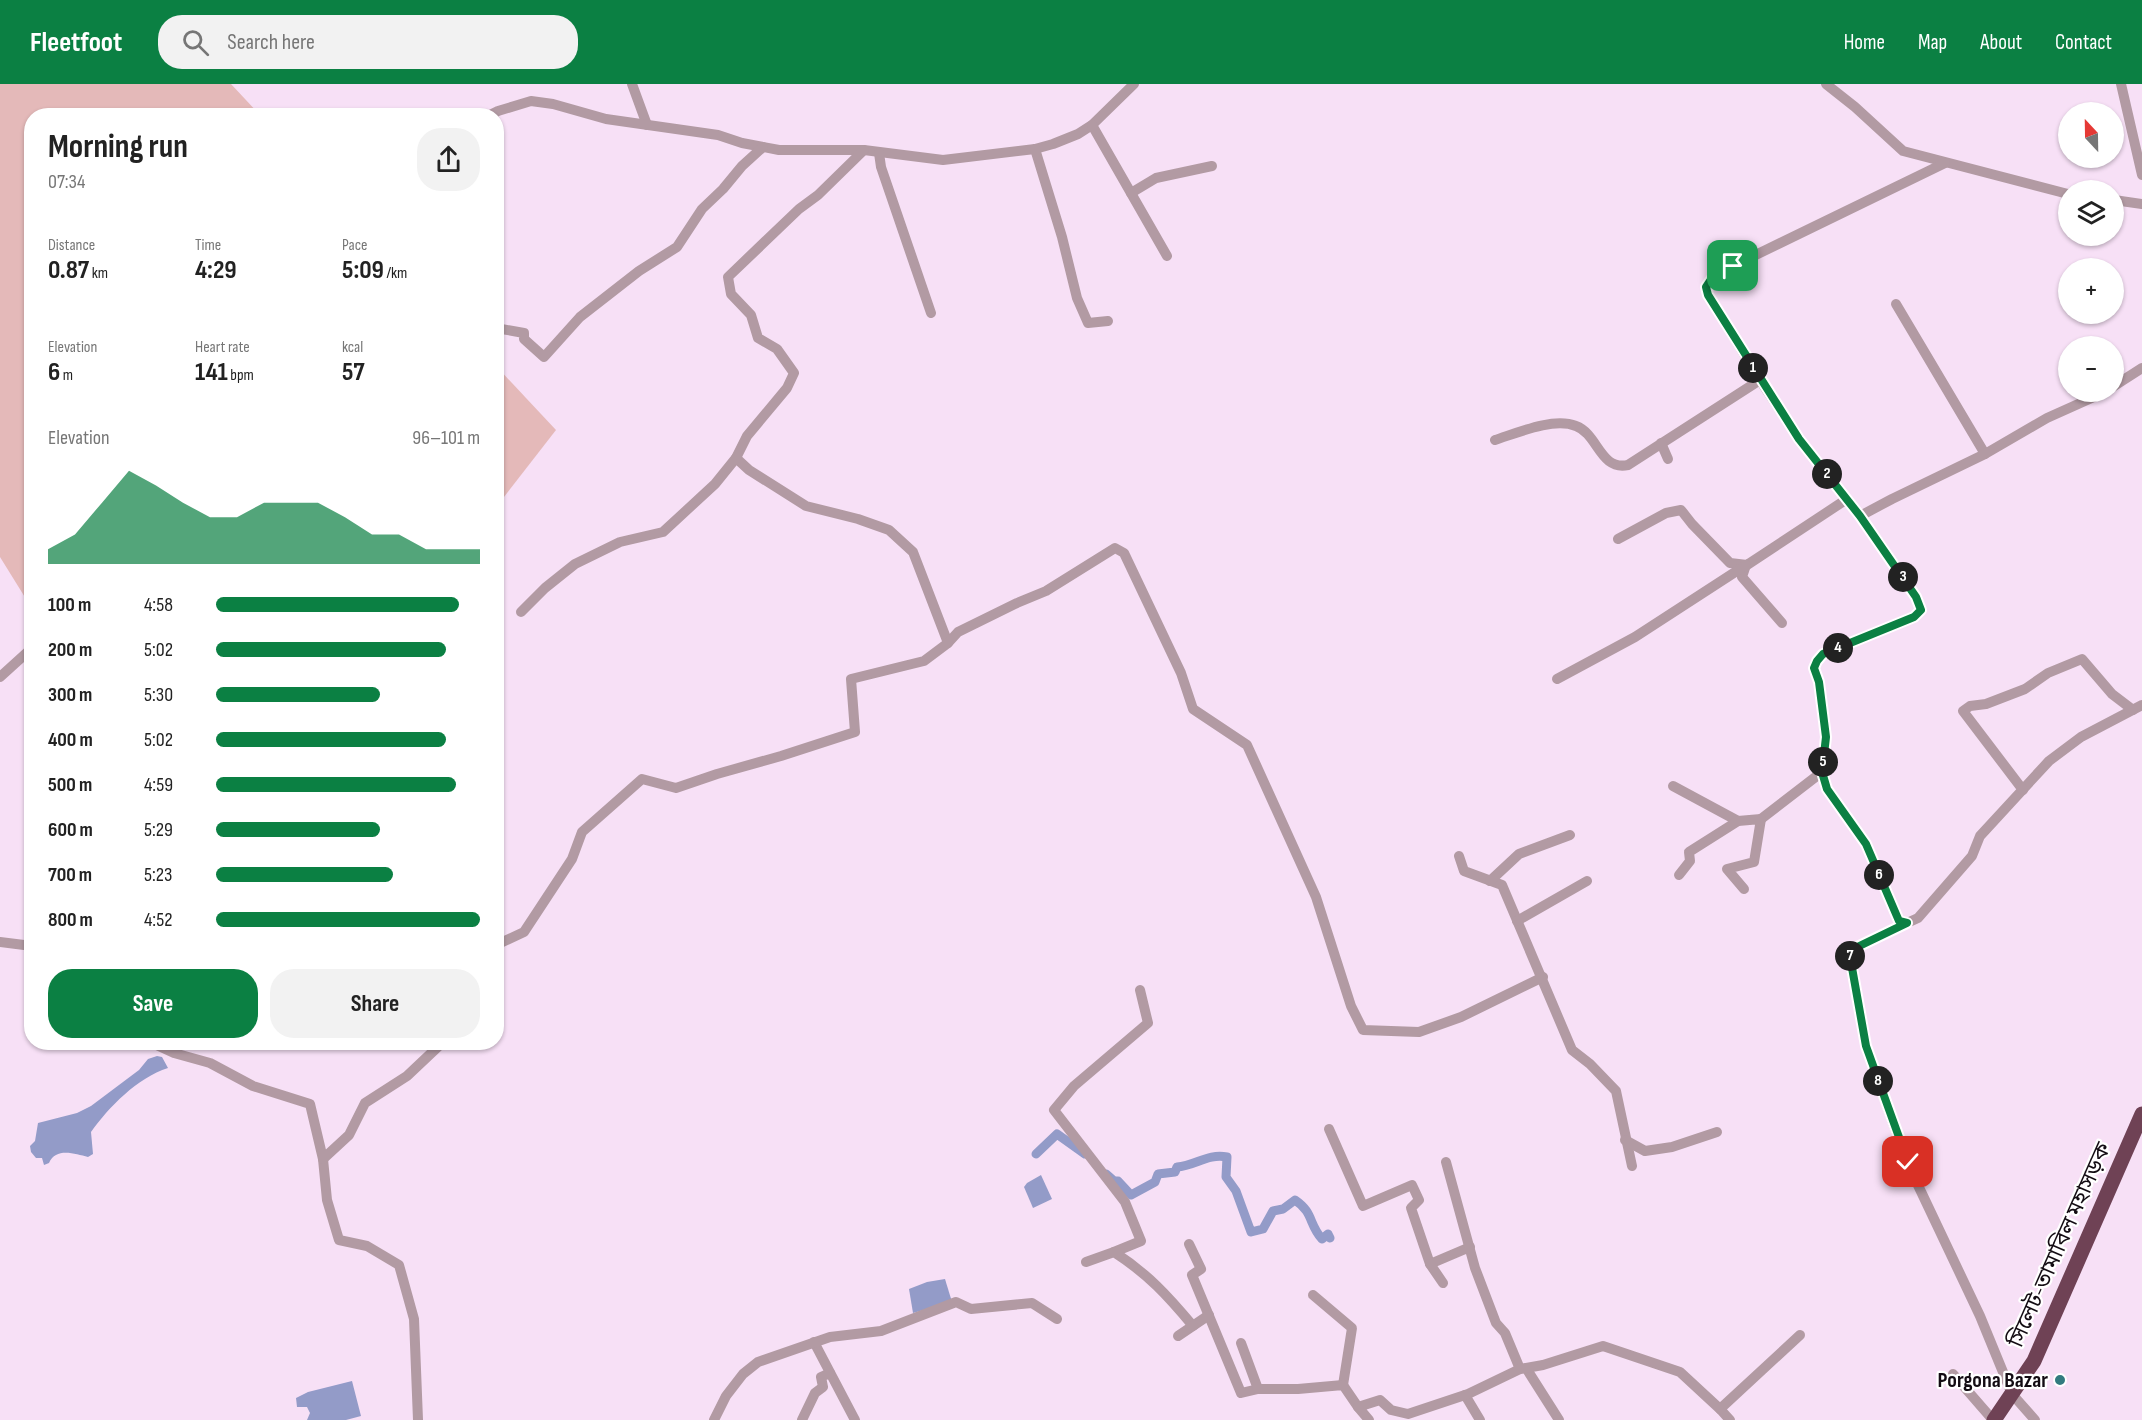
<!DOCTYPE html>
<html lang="en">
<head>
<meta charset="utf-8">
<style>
	body { margin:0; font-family:"Sofia Sans Condensed","Noto Sans Bengali",sans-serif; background:#f2f2f2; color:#222; height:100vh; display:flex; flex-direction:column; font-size:22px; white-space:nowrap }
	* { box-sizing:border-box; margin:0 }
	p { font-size:20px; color:#767676 }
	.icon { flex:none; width:33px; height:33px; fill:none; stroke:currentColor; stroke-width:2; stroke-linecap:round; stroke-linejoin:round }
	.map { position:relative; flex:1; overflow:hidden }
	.sheet { position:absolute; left:24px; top:24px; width:480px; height:942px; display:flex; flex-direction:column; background:#fff; border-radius:24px; box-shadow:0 2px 4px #0004 }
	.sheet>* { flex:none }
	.needle { width:39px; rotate:338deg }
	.controls { position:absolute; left:2058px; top:18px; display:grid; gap:12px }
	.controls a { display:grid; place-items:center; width:66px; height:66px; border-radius:50%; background:#fff; box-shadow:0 2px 4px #0004; font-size:30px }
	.pin { position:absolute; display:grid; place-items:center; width:51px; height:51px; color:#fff; margin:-26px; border-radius:12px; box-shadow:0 3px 9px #0006 }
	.km { position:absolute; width:30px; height:30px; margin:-15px; border-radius:50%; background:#222; color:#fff; font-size:16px; line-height:30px; text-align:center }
	.round { display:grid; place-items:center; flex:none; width:63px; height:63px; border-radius:24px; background:#f2f2f2 }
	.headline { display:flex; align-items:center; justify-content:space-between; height:102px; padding:0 24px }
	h1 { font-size:33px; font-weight:700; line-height:45px }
	.figures { display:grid; grid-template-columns:repeat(3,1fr); gap:9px; height:102px; padding:6px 24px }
	.figures div { display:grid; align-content:center }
	.figures b { font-size:26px; font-weight:700 }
	.figures small { font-size:16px; font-weight:400 }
	.figures p { font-size:16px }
	.chart { height:168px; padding:12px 24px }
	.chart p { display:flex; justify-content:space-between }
	.chart svg { width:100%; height:108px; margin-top:6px; fill:#0b8043; opacity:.7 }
	.cta { display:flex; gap:12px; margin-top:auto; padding:12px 24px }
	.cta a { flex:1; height:69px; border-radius:24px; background:#0b8043; color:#fff; font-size:24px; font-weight:700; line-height:69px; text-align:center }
	.cta a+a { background:#f2f2f2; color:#222 }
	ul { padding:0 24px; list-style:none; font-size:20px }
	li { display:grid; grid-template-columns:96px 72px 1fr; align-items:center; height:45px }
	li i { height:15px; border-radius:8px; background:#0b8043 }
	header { display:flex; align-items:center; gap:36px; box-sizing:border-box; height:84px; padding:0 30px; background:#0b8043; color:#fff }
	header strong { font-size:28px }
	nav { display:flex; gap:33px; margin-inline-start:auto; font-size:21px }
	.search { width:420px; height:54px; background:#f2f2f2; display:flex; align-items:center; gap:15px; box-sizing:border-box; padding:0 21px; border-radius:24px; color:#767676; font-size:22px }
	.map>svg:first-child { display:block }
	.green { fill:#e4b9b9 }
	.water { fill:#939bc8 }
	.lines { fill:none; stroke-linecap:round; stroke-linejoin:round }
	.canal { stroke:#939bc8; stroke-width:9 }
	.minor { stroke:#b29aa3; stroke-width:10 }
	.highway { stroke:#6f4255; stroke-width:15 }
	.route-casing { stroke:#fff; stroke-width:12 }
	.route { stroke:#0b8043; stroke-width:8 }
	.poi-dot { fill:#327b7f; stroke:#fff; stroke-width:2 }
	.labels { text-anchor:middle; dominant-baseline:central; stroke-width:4.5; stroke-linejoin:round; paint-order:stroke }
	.street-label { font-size:22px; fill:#130c13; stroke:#fff }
	.poi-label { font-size:22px; font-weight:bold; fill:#130c13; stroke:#fff; text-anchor:end }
</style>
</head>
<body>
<header>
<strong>Fleetfoot</strong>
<div class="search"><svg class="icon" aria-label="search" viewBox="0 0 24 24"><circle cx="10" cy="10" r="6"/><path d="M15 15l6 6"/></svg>Search here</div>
<nav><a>Home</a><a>Map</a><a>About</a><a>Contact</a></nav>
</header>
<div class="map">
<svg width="2142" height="1336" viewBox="0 0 2142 1336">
	<rect width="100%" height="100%" fill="#f7e0f6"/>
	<g class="green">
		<polygon points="0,0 231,0 260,31 32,32 31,523 0,473"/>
		<polygon points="497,283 556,346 497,422"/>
	</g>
	<g class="water">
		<path d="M 157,972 L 162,973 L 168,984 C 137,994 109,1023 91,1048 L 93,1070 L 88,1073 C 75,1070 56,1063 49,1079 L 44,1081 L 42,1074 L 36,1074 L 31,1068 L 30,1062 L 35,1057 L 38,1039 L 77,1029 L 91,1022 L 139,986 L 148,975 Z"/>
		<polygon points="1041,1091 1052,1115 1033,1124 1024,1103 1027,1099"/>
		<polygon points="945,1195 952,1218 913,1229 909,1205 927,1198"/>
		<polygon points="352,1297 361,1332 346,1336 307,1336 310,1329 307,1323 297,1323 296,1314 308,1308"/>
	</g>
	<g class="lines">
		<g class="canal">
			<polyline points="1036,1070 1057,1050 1085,1070"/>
			<path d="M 1106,1090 L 1114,1097 L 1118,1097 L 1131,1111 L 1155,1098 L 1158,1090 L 1175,1088 L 1177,1083 C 1195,1082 1208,1069 1227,1073 L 1226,1093 L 1236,1107 L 1251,1148 L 1263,1145 L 1273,1127 L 1283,1125 L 1295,1116 C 1314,1129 1308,1139 1322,1155 L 1328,1150 L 1330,1154"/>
		</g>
		<g class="minor">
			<polyline points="632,0 647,41"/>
			<polyline points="1826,0 1855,23 1903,67 2068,110"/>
			<polyline points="2121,0 2142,91"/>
			<polyline points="488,32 498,27 531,17 553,20 606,35 718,51 742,59 779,66 864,66 943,76 1035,65 1053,60 1078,50 1092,41 1134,0"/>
			<polyline points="1092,41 1167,172"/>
			<polyline points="1035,65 1062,153 1077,214 1088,239 1108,237"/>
			<polyline points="879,69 881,83 931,229"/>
			<polyline points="1131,109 1156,94 1212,82"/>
			<polyline points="2114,116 2142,120"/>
			<polyline points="1896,220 1985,370"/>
			<polyline points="496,244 524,249 524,255 544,273 580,233 639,187 677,163 702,125 723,105 742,82 763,63"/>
			<polyline points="1760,296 1708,211 1706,203 1712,194 1733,182 1945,79"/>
			<polyline points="2114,302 2142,284"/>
			<path d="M 1495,356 C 1517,349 1553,333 1576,342 C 1598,350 1600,387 1628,381 L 1760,296 L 1799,355 L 1860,432 L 1881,461 L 1916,513 L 1921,526 L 1914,533 L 1823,570 L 1817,577 L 1814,584 L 1819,598 L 1826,653 L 1822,688 L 1827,705 L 1866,760 L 1899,837 L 1907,839 L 1918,834 L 1972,772 L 1980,752 L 2049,677 L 2081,653 L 2142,621"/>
			<polyline points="1661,359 1668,375"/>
			<polyline points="736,374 749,386 806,422 858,435 889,446 913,468 948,559"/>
			<polyline points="1860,432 1892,415 1985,370 2047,334 2105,308"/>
			<polyline points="1618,455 1666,429 1681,426 1692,440 1730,479 1747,481 1847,415"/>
			<polyline points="1746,481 1742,493 1782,539"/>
			<polyline points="521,528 545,504 575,480 620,458 663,448 715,400 736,374 747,352 787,304 794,289 777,265 758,254 751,231 731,210 728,193 799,125 818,111 864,66"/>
			<polyline points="0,593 32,564"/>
			<polyline points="1557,595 1635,553 1746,481"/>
			<polyline points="1673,702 1738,737"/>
			<polyline points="2023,706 1963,627 1970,622 1986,620 2025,605 2048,589 2082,575 2112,610 2133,626"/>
			<polyline points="1761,735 1822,688"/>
			<polyline points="1459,772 1464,787 1502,801 1572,966 1590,980 1616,1007 1632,1082"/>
			<polyline points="1679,791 1690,777 1689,768 1738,737 1761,735 1754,778 1727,785 1744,805"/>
			<polyline points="1490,797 1519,770 1570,751"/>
			<polyline points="1517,837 1587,797"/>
			<polyline points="1907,839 1849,867 1866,962 1907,1078 1980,1232 2012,1310 2035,1336"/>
			<polyline points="0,858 32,862"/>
			<polyline points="496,861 524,848 572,775 582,748 642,695 676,704 717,690 781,672 855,648 851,595 924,577 948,559 958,548 1017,519 1046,507 1115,464 1124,469 1181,589 1193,625 1247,661 1316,813 1351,922 1363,946 1419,948 1461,933 1543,893"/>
			<polyline points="150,958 174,969 210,979 253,1002 310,1020 323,1075 327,1116 339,1156 367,1162 399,1181 414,1235 418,1336"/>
			<polyline points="1329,1045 1363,1122 1412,1101 1419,1116 1411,1124 1430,1180 1470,1163"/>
			<polyline points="1625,1056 1645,1067 1672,1063 1717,1048"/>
			<polyline points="323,1075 349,1051 365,1019 407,992 443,958"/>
			<polyline points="1446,1078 1475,1184 1496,1239 1505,1249 1520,1285"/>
			<polyline points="1189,1160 1201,1185 1192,1191 1241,1309 1258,1305"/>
			<polyline points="1114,1168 1141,1157 1125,1118 1054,1026 1074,1002 1148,939 1140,906"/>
			<path d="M 1086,1178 L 1114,1168 C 1148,1190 1168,1212 1193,1242"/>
			<polyline points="1430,1180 1443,1199"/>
			<polyline points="1313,1211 1352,1244 1343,1301"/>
			<polyline points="1178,1252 1209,1231"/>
			<polyline points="814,1258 855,1336"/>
			<polyline points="1241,1259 1258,1305 1298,1305 1343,1301 1358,1323"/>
			<polyline points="1526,1284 1559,1336"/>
			<polyline points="1953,1290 1993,1336"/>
			<polyline points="1465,1311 1480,1336"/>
			<polyline points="1720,1325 1730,1336"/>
			<polyline points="714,1336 726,1312 743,1290 758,1278 830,1253 881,1247 956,1218 971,1225 1032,1219 1057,1235"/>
			<polyline points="802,1336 815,1309 823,1303 821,1293 830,1289"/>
			<polyline points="1369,1336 1358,1323 1380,1316 1391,1326 1408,1330 1468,1310 1520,1285 1543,1281 1603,1262 1680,1288 1720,1325 1800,1251"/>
		</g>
		<polyline class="highway" points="1994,1336 2034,1277 2142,1030"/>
	</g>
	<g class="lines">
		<defs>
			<polyline id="route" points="1733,182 1712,194 1706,203 1708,211 1799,355 1860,432 1916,513 1921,526 1914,533 1823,570 1817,577 1814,584 1819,598 1826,653 1822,688 1827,705 1866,760 1899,837 1907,839 1849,867 1866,962 1908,1078"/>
		</defs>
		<use href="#route" class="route-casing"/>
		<use href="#route" class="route"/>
	</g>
	<circle class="poi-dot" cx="2060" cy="1296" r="6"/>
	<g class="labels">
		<g class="street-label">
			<text transform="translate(2060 1161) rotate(-66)">সিলেট-তামাবিল মহাসড়ক</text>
		</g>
		<g class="poi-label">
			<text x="2048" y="1296">Porgona Bazar</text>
		</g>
	</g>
</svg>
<div class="controls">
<a><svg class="needle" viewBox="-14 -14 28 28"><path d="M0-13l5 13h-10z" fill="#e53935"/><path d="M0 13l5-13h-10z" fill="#767676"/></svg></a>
<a><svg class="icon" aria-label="layers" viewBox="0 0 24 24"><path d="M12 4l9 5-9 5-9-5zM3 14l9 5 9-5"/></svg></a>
<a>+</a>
<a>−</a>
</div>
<div class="pin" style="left:1733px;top:182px;background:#1e9e55"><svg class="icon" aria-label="arrive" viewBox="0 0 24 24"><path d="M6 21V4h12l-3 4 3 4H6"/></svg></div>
<div class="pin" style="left:1908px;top:1078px;background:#d93025"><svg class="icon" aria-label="check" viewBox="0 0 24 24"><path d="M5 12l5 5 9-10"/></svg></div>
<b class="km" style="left:1753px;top:284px">1</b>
<b class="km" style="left:1827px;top:390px">2</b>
<b class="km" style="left:1903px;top:493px">3</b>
<b class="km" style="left:1838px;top:564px">4</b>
<b class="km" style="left:1823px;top:678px">5</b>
<b class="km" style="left:1879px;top:791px">6</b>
<b class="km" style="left:1850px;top:872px">7</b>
<b class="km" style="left:1878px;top:997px">8</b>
<section class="sheet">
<div class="headline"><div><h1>Morning run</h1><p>07:34</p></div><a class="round"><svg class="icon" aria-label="share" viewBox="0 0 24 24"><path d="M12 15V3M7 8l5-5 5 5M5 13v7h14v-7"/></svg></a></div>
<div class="figures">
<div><p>Distance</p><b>0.87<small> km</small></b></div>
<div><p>Time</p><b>4:29</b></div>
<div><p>Pace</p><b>5:09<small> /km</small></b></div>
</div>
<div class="figures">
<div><p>Elevation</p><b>6<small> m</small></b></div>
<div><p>Heart rate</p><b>141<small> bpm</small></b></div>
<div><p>kcal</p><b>57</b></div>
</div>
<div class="chart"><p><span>Elevation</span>96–101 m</p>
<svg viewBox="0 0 160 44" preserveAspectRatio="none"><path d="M0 44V38L10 32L20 19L30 6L40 12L50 19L60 25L70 25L80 19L90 19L100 19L110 25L120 32L130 32L140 38L150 38L160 38V44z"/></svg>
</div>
<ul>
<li><b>100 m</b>4:58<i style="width:92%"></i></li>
<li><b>200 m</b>5:02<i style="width:87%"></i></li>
<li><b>300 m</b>5:30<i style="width:62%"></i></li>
<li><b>400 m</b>5:02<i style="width:87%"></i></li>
<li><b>500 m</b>4:59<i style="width:91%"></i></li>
<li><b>600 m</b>5:29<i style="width:62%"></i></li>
<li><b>700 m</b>5:23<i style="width:67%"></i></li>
<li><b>800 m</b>4:52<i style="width:100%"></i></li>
</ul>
<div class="cta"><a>Save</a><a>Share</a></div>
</section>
</div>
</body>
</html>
